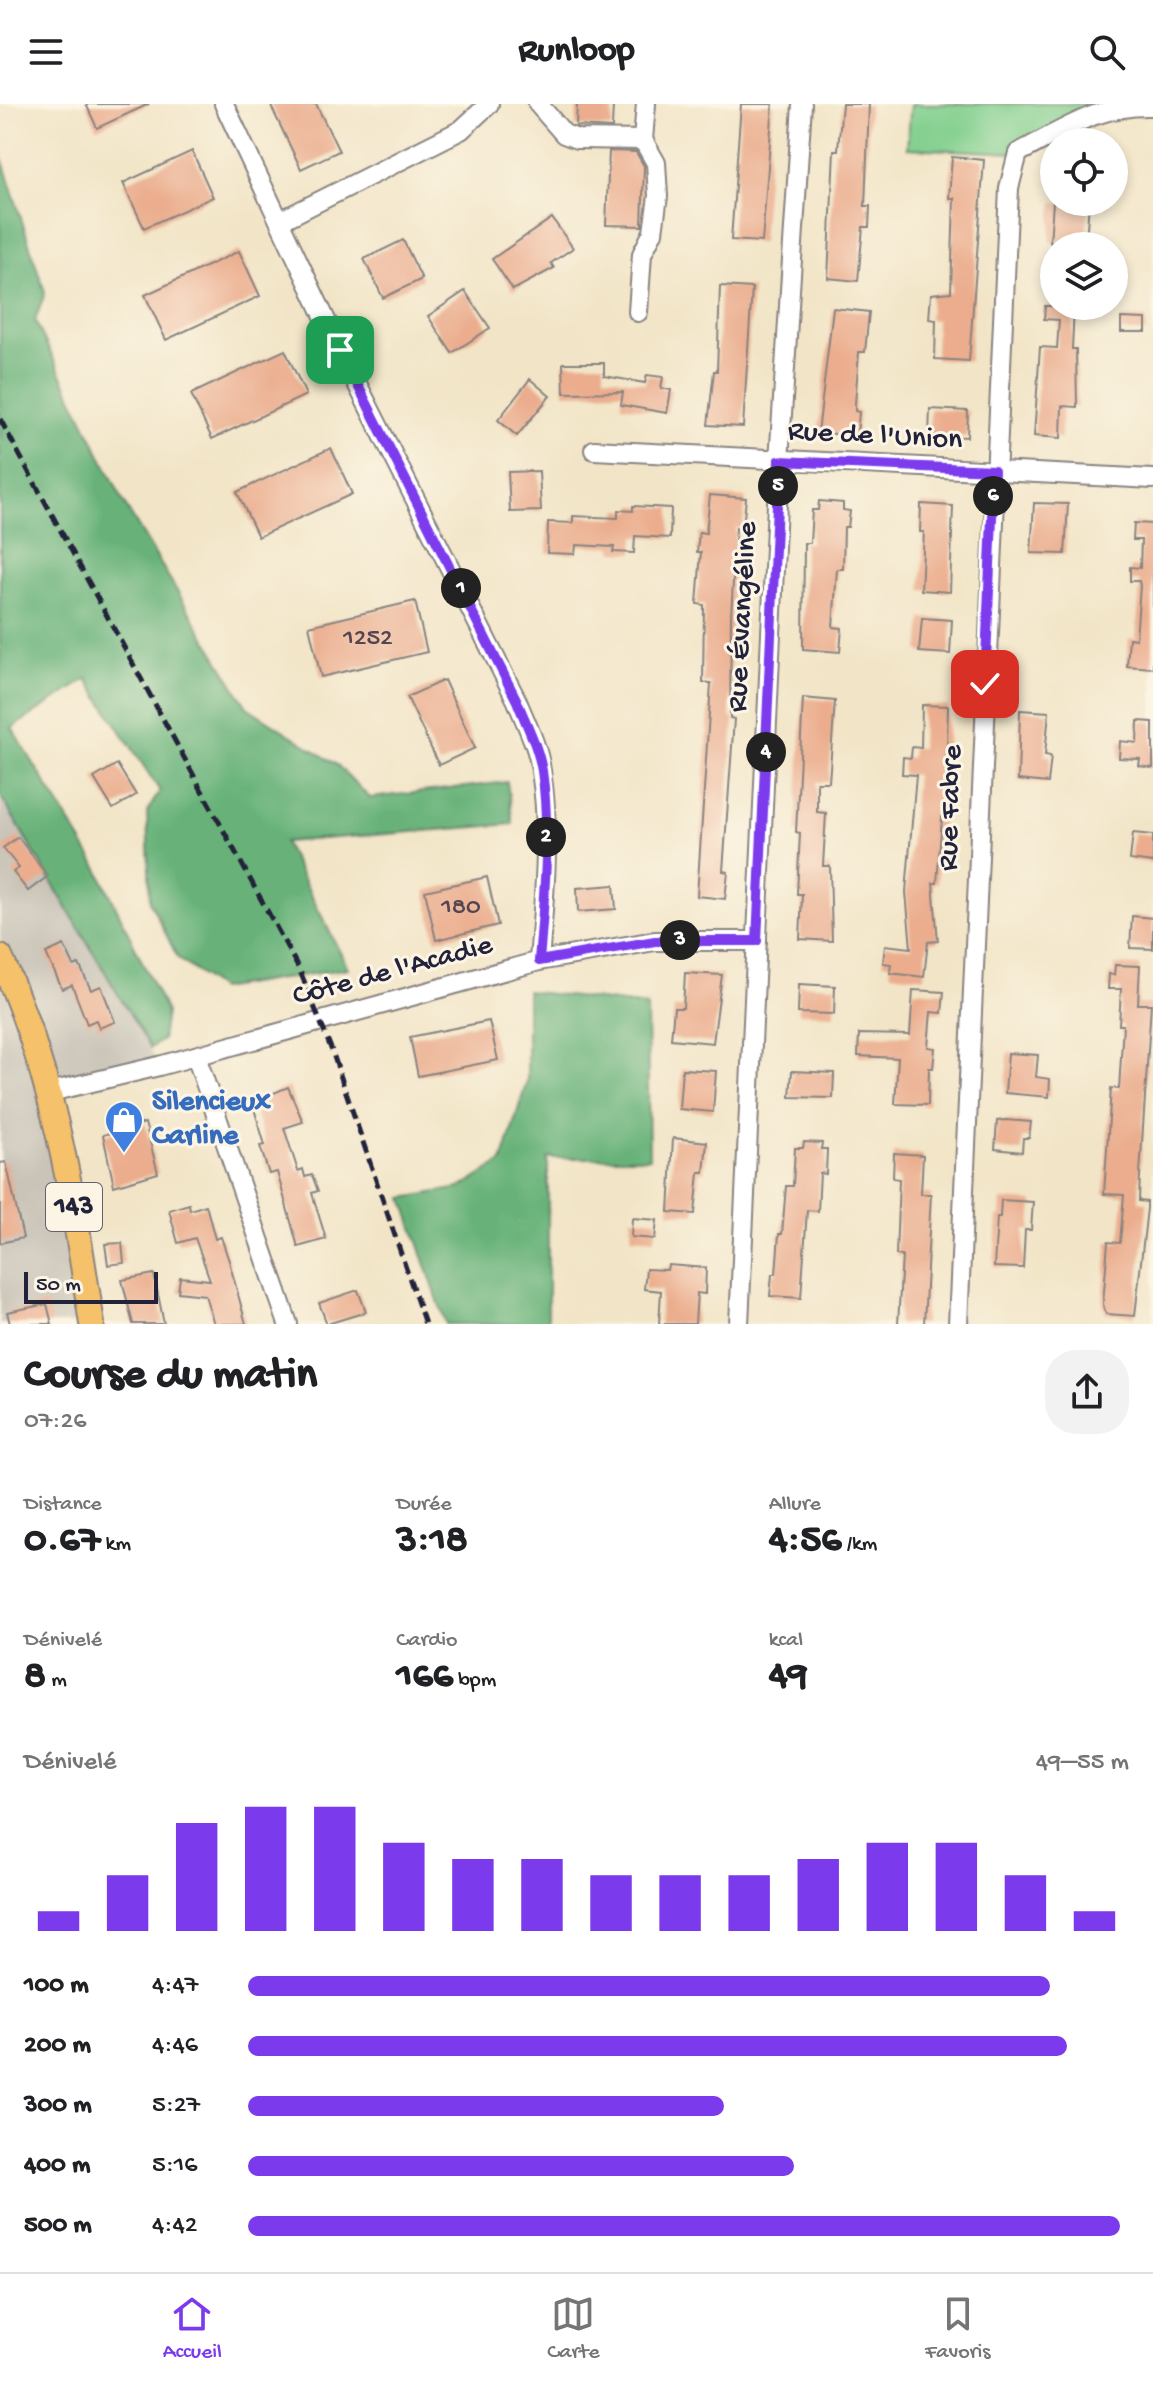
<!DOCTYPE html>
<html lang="fr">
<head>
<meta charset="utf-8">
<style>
	body { margin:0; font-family:"Gochi Hand",sans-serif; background:#f2f2f2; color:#202124; height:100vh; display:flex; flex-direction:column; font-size:30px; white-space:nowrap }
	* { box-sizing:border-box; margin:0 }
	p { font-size:26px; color:#757577 }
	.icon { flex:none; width:44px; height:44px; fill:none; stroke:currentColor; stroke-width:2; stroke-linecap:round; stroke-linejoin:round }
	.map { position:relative; height:1220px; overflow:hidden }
	.side { display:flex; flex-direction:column; background:#fff; flex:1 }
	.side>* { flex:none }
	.controls { position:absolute; left:1040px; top:24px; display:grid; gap:16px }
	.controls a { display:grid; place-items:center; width:88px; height:88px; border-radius:50%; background:#fff; box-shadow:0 4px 12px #0003; font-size:40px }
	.scale { position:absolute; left:24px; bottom:20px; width:134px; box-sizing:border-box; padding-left:8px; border:4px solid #22223b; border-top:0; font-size:22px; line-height:28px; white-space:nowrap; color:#22223b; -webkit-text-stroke:6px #fcf5e5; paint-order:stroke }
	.pin { position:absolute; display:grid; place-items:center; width:68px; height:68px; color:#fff; margin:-34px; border-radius:16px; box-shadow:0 4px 12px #0006 }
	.km { position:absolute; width:40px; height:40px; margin:-20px; border-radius:50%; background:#222; color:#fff; font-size:22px; line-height:40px; text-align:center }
	.round { display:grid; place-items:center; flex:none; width:84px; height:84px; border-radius:32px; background:#f2f2f2 }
	.overview { display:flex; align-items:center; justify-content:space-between; height:136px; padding:0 24px }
	h1 { font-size:44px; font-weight:700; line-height:60px }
	.metrics { display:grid; grid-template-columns:repeat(3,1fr); gap:12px; height:136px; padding:8px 24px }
	.metrics div { display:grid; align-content:center }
	.metrics b { font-size:40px; font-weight:700 }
	.metrics small { font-size:22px; font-weight:400 }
	.metrics p { font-size:22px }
	.chart { height:224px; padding:16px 24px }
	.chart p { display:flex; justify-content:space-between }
	.chart svg { width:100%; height:144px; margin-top:8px; stroke:#7c3aed; stroke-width:6 }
	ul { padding:0 24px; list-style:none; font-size:26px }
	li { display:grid; grid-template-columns:128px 96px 1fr; align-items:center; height:60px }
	li i { height:20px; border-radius:10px; background:#7c3aed }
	header { display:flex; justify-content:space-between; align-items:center; height:104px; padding:0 24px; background:#fff; font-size:36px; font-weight:700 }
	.menu { display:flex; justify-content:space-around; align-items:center; height:112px; border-top:2px solid #e0e0e0; background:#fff; font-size:22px; color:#757577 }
	.menu a { display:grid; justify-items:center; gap:4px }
	.menu .on { color:#7c3aed }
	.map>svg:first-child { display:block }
	.industrial { fill:#c9c3b8 }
	.green { fill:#81cf8e; stroke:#527864; stroke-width:2 }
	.forest { fill:#68b279; stroke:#456a5a; stroke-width:2 }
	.building { fill:#ebad8e }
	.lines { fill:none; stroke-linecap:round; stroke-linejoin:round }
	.minor-casing { stroke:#8a8481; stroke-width:22 }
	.major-casing { stroke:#8a8481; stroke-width:28 }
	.minor { stroke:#fff; stroke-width:18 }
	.major { stroke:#f5c16b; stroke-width:24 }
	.rail { stroke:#22223b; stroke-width:5; stroke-dasharray:12 6; stroke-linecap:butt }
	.route-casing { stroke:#fff; stroke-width:16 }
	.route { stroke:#7c3aed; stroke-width:10 }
	.labels { text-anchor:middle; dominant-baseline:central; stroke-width:6; stroke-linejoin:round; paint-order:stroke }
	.number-label { font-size:26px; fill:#544550 }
	.shield { fill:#fcf5e5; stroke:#63616e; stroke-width:2 }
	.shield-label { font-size:28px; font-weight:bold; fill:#22223b }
	.street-label { font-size:30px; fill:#22223b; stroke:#fcf5e5 }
	.shop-label { font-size:30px; font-weight:bold; fill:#366cbe; stroke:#fcf5e5; text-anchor:start }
</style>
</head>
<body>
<header><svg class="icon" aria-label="menu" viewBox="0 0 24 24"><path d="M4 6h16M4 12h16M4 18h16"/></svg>Runloop<svg class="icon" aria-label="search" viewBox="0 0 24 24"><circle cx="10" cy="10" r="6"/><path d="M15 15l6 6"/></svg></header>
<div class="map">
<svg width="1153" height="1220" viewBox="0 0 1153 1220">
	<rect width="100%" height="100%" fill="#fcf5e5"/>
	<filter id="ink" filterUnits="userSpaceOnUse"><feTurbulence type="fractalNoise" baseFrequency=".0125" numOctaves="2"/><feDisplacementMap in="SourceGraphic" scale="16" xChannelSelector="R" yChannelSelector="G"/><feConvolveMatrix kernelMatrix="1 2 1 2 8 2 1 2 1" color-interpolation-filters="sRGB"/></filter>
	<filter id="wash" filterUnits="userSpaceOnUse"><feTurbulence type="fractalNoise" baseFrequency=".006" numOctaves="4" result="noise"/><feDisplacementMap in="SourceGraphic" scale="32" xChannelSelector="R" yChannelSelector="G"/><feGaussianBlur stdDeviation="1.8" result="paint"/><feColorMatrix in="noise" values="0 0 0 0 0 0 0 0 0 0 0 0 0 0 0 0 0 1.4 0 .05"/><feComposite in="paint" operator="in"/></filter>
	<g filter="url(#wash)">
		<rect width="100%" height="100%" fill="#f2e5c7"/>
		<polygon class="industrial" points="0,691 159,962 50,988 92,1220 0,1220"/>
		<polygon class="green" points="911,0 1124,0 1018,49 907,44"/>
		<g class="forest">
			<polygon points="0,48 45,189 35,217 125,401 247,603 337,661 370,694 507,678 513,720 284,738 348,864 219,885 178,854 150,798 147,708 160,687 87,575 12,624 97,763 166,908 162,936 150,944 0,691"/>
			<polygon points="527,887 647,902 649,1054 548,1054 548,1220 446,1220 403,1094 460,1084 502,1058 527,977"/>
		</g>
		<g id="blocks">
			<g class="building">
				<polygon points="86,0 149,0 97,24"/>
				<polygon points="270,0 316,0 339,47 301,65"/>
				<polygon points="577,0 613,0 612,24 576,22"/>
				<polygon points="741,0 773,0 762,138 731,136"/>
				<polygon points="842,0 869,0 865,102 870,102 869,123 863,123 858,177 828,174 834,46 838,46"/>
				<polygon points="192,47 213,93 144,124 123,79"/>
				<polygon points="609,47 636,48 644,62 642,122 606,121"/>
				<polygon points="952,53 984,56 969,257 935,255 936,216 929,215 931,190 951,188 954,94 949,94"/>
				<polygon points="1053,98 1089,98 1086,137 1050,138"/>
				<polygon points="552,114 573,144 551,159 554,164 513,186 492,155"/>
				<polygon points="403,136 422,175 383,194 364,155"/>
				<polygon points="239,147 260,192 166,236 145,191"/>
				<polygon points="720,182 752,184 743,323 708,321 714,267 717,267"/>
				<polygon points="465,187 490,224 452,249 428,212"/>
				<polygon points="1045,202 1074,202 1072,245 1076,245 1077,303 1062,302 1061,334 1034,332 1040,243 1057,244 1059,216 1044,215"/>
				<polygon points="833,204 869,208 865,248 859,248 855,300 855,307 859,308 857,331 818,329"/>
				<polygon points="1121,214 1146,215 1146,228 1121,228"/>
				<polygon points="285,246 306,291 212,335 191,290"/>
				<polygon points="563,259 604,259 604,272 645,279 647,271 663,273 661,284 671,286 667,309 621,301 623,288 564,289"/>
				<polygon points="530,275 550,292 517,332 498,316"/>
				<polygon points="930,305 968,307 967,333 929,331"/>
				<polygon points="331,344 352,390 258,433 237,388"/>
				<polygon points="539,367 541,407 510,408 508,368"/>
				<polygon points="710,391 746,394 743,424 736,424 731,513 730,614 734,615 723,767 728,768 725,795 697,792 711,579 703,579 704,501 697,500 701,448 697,448 699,428 706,429"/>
				<polygon points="819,397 843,399 843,406 850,407 848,423 844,423 843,465 837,465 833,523 842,524 840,548 803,545 804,439 810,439 812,406 818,406"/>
				<polygon points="1034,399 1068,400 1065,450 1031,449"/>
				<polygon points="921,400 953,402 950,488 921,486 924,428 920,428"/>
				<polygon points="633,402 671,404 670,434 635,432 634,449 613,448 614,443 576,441 575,450 547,449 548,418 573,419 573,412 618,414 618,406 633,407"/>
				<polygon points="1134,419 1153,420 1153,564 1127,562 1129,534 1136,535 1140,482 1139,477 1130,477 1130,463 1140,464 1141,436 1133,436"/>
				<polygon points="415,497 427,548 321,573 309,522"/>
				<polygon points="922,514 952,516 950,550 919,548"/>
				<polygon points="444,576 475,644 439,661 407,593"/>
				<polygon points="803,594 835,597 829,678 817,678 817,708 826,709 823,762 830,762 832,837 800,835 802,790 797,790 800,729 796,728"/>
				<polygon points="922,601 948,602 946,686 949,686 947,713 942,713 937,779 933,779 938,837 928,838 924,873 890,869 891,860 883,859 885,841 911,844 906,788 916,671 902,670 903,653 911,654 912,643 921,644"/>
				<polygon points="1020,606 1049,608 1045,651 1051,652 1048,679 1018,676"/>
				<polygon points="1138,617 1153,618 1153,664 1139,662 1140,655 1119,654 1120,637 1137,639"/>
				<polygon points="117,660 136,691 113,705 94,674"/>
				<polygon points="1133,729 1153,731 1153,759 1130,756"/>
				<polygon points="18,733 48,772 28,787 13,768 19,764 3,744"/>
				<polygon points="487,773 498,821 436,836 425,787"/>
				<polygon points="614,781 616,805 578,808 577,784"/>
				<polygon points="1132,812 1153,814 1153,845 1130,844"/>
				<polygon points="64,841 74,862 79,860 91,886 101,882 115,918 99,924 96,916 87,920 72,881 62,885 46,849"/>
				<polygon points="1115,861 1140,862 1138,900 1151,900 1140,1070 1139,1097 1147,1098 1147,1104 1135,1212 1106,1210 1103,1200 1108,1138 1120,1139 1124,1091 1104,1090 1111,984 1119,985 1123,921 1119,921 1121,885 1108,885 1109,870 1114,871"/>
				<polygon points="685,869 722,871 713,939 671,935 674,904 683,904"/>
				<polygon points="799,880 835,882 834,910 798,909"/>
				<polygon points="913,886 944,888 942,909 931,908 928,943 935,944 933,964 929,964 928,1001 895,1000 898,954 858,952 859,930 910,931"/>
				<polygon points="489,917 498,956 418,972 410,933"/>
				<polygon points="1008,949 1038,951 1036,973 1050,975 1049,993 1005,989"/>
				<polygon points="682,965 716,967 713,1008 679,1005"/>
				<polygon points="792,967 834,969 833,994 790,993"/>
				<polygon points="288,983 303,1018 284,1024 298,1067 303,1065 305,1073 312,1071 318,1087 312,1089 326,1135 298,1143 277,1068 269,1070 260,1042 265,1041 252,998"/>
				<polygon points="1006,1016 1031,1018 1029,1034 1023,1034 1022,1048 995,1045 997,1017"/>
				<polygon points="145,1019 158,1069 114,1082 103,1031"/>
				<polygon points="673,1034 707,1038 704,1068 699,1068 695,1110 669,1108"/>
				<polygon points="804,1038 822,1039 821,1045 827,1045 826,1070 820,1069 818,1107 807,1106 801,1194 770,1192 772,1170 776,1170 779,1130 782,1130 786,1082 793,1082 795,1044 803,1044"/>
				<polygon points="894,1049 923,1051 921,1090 931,1090 924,1220 898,1220 902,1152 896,1151 899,1075 893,1074"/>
				<polygon points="6,1058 23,1134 0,1139 0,1059"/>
				<polygon points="1001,1096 1033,1098 1031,1126 1025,1126 1023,1164 994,1163 997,1113 1000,1113"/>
				<polygon points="189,1100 190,1106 206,1101 215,1135 221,1133 229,1157 246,1220 214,1220 205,1191 178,1188 180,1173 210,1176 195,1134 178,1139 169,1106"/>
				<polygon points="632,1114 657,1116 655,1135 631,1133"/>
				<polygon points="122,1139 124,1159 108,1161 105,1140"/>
				<polygon points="668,1161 706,1164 705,1190 697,1189 695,1220 659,1220 661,1187 644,1185 646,1165 667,1166"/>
				<polygon points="154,1170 164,1220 133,1220 122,1176"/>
				<polygon points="358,1186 366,1208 327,1220 319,1199"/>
				<polygon points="47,1200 52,1220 10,1220 7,1208"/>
			</g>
		</g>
	</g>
	<g filter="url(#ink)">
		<use href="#blocks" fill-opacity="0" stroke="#8a8481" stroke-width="2"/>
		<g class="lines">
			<defs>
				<g id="minor">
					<path d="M 224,0 L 340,246 L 517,597 C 526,620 538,642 541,667 C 551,729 544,794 539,857"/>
					<polyline points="538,0 564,30 577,35 643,36 646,0"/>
					<polyline points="280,117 461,26 489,0"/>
					<polyline points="638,208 642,150 653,128 658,92 656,59 643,36"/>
					<polyline points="594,346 1153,375"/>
					<polyline points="196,952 288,1220"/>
					<polyline points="50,988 159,962 539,857 655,837 757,837"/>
					<polyline points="739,1220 779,357 802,0"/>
					<path d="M 958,1220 L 1009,84 L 1018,49 C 1065,25 1099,0 1153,2"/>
				</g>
				<path id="major" d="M 0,853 C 54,970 73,1094 92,1220"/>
			</defs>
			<use href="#minor" class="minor-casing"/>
			<use href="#major" class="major-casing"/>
			<use href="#minor" class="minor"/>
			<use href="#major" class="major"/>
			<polyline class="rail" points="0,315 300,867 332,947 425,1220"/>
		</g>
	</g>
	<g class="lines" filter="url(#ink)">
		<defs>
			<path id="route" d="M 340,246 L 517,597 C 526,620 538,642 542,667 C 551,729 544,794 539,857 L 655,837 L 757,837 L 779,357 L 994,366 L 985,580"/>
		</defs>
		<use href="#route" class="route-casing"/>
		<use href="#route" class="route"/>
	</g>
	<defs>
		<symbol id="shop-pin" viewBox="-11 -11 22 30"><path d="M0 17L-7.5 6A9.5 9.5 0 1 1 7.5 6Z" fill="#3f7fe0" stroke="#fcf5e5"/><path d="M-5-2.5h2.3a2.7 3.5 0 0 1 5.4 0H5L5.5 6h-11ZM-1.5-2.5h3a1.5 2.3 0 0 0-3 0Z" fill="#fff"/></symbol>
	</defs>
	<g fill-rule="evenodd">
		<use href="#shop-pin" x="102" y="994" width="44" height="60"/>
	</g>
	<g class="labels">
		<g class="number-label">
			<text x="368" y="535">1252</text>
			<text x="461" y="804">180</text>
		</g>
		<rect class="shield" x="46" y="1079" width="56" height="48" rx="6"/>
		<g class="shield-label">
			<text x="74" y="1103">143</text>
		</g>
		<g class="street-label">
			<text transform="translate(875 333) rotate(3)">Rue de l'Union</text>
			<text transform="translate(744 513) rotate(-87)">Rue Évangéline</text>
			<text transform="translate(952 704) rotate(-88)">Rue Fabre</text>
			<text transform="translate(393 868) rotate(-15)">Côte de l'Acadie</text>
		</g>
		<g class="shop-label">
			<text x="152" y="999">Silencieux<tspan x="152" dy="34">Carline</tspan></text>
		</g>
	</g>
</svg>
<div class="controls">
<a><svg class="icon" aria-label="locate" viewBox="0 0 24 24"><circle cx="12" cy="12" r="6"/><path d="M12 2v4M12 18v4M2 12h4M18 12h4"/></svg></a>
<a><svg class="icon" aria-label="layers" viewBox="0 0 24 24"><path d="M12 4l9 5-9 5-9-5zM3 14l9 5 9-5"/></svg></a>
</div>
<div class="scale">50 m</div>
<div class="pin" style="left:340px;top:246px;background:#1e9e55"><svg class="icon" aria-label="arrive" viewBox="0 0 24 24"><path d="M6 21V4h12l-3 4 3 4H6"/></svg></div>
<div class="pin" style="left:985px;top:580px;background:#d93025"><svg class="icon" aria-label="check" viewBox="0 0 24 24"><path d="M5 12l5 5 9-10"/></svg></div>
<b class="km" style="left:461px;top:484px">1</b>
<b class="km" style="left:546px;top:733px">2</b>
<b class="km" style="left:680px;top:836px">3</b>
<b class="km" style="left:766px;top:648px">4</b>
<b class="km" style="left:778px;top:382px">5</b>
<b class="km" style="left:993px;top:392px">6</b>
</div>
<section class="side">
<div class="overview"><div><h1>Course du matin</h1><p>07:26</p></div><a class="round"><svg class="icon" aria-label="share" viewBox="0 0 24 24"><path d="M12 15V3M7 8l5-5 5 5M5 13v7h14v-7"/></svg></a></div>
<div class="metrics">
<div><p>Distance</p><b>0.67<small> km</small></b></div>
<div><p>Durée</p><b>3:18</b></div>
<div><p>Allure</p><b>4:56<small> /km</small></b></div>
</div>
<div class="metrics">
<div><p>Dénivelé</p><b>8<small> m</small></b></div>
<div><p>Cardio</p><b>166<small> bpm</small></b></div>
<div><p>kcal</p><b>49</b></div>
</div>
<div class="chart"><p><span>Dénivelé</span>49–55 m</p>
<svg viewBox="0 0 160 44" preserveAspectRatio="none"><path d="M5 44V38M15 44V27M25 44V11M35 44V6M45 44V6M55 44V17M65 44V22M75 44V22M85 44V27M95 44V27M105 44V27M115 44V22M125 44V17M135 44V17M145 44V27M155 44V38"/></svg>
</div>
<ul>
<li><b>100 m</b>4:47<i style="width:91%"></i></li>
<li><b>200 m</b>4:46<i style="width:93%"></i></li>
<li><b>300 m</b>5:27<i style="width:54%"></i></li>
<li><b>400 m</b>5:16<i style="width:62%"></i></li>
<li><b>500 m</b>4:42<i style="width:99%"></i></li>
</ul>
</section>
<nav class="menu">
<a class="on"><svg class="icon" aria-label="home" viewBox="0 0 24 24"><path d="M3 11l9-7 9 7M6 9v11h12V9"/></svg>Accueil</a>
<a><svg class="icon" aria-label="map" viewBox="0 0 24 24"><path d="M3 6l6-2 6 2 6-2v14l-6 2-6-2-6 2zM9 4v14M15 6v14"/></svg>Carte</a>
<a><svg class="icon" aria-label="saved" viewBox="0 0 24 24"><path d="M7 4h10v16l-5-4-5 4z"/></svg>Favoris</a>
</nav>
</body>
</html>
